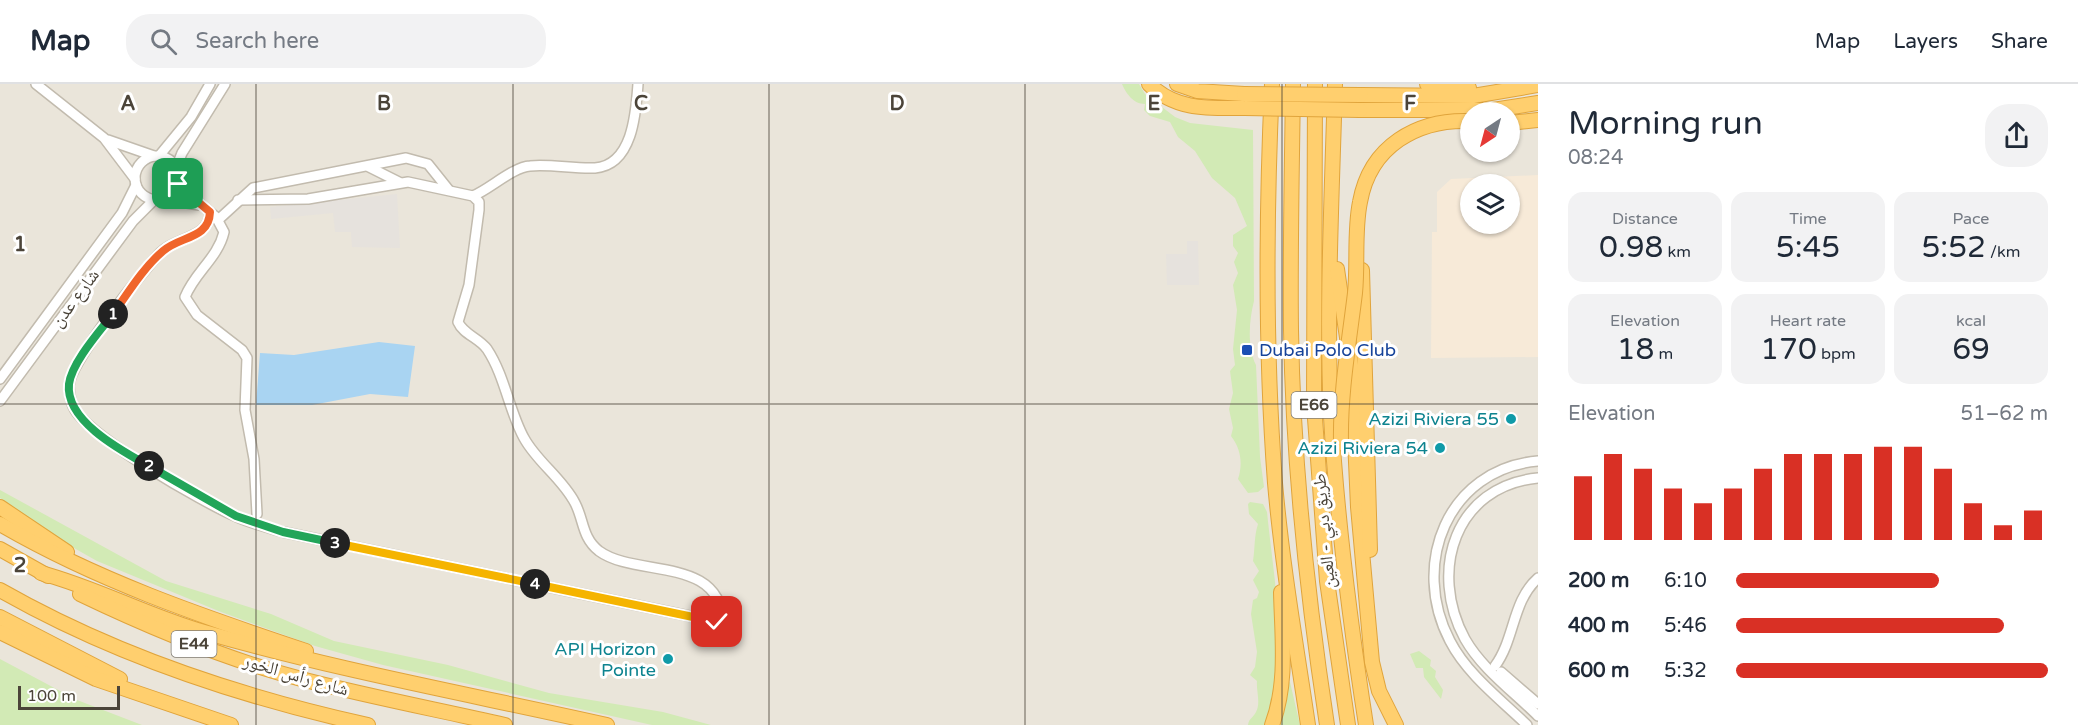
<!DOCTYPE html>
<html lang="en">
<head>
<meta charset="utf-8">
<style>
	body { margin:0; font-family:"Varela Round","Noto Naskh Arabic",sans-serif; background:#f2f2f3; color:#1f2937; height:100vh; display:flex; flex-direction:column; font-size:22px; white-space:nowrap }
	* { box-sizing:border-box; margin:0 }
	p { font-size:20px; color:#747a83 }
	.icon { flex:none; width:33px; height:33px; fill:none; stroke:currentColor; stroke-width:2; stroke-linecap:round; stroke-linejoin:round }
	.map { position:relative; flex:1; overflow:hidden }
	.details { display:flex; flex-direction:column; background:#fff; width:540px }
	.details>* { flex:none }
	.needle { width:39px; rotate:216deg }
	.tools { position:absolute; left:1460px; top:18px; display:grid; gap:12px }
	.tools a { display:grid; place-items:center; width:60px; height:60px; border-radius:50%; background:#fff; box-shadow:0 2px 4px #0004; font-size:30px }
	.scale { position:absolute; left:18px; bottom:15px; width:102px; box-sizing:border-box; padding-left:6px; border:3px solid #4b4439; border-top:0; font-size:16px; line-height:21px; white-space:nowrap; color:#4b4439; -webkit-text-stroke:4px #fff; paint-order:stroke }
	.pin { position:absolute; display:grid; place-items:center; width:51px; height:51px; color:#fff; margin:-26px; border-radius:12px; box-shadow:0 3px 9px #0006 }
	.km { position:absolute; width:30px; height:30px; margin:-15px; border-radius:50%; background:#222; color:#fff; font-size:16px; line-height:30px; text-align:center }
	.round { display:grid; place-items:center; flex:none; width:63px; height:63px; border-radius:24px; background:#f2f2f3 }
	.head { display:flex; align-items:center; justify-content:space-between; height:102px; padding:0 30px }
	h1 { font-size:33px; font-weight:600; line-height:45px }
	.figures { display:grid; grid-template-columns:repeat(3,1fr); gap:9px; height:102px; padding:6px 30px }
	.figures div { display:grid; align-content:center; border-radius:15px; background:#f2f2f3; text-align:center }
	.figures b { font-size:30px; font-weight:600 }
	.figures small { font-size:16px; font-weight:400 }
	.figures p { font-size:16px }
	.chart { height:168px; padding:12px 30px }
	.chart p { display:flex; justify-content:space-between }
	.chart svg { width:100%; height:108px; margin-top:6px; stroke:#d93025; stroke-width:6 }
	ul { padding:0 30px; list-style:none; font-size:20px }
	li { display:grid; grid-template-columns:96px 72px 1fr; align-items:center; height:45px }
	li i { height:15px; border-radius:8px; background:#d93025 }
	header { display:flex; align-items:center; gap:36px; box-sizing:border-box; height:84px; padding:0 30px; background:#fff; border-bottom:2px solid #e0e1e3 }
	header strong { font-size:28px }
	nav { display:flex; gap:33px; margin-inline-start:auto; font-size:21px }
	.search { width:420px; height:54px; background:#f2f2f3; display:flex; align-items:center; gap:15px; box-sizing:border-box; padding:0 21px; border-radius:24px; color:#747a83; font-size:22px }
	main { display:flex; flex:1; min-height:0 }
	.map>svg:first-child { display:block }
	.residential { fill:#eae5da; fill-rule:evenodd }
	.commercial { fill:#f7ead8; fill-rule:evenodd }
	.industrial { fill:#e6e2dd }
	.green { fill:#d2eab5 }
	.water { fill:#a9d4f2 }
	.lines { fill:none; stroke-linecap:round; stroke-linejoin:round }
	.minor-casing { stroke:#c2bbae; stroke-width:12 }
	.highway-casing { stroke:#e0a43c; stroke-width:16 }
	.minor { stroke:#fff; stroke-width:9 }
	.highway { stroke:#ffcf6e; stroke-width:14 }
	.highway-bridge-casing { stroke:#e0a43c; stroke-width:16; stroke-linecap:butt }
	.highway-bridge { stroke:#ffcf6e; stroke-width:14 }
	.split-1-casing { stroke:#fff; stroke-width:12 }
	.split-2-casing { stroke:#fff; stroke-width:12 }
	.split-3-casing { stroke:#fff; stroke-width:12 }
	.split-4-casing { stroke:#fff; stroke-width:12 }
	.split-5-casing { stroke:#fff; stroke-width:12 }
	.split-1 { stroke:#f0652b; stroke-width:8 }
	.split-2 { stroke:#22a559; stroke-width:8 }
	.split-3 { stroke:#22a559; stroke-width:8 }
	.split-4 { stroke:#f5b400; stroke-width:8 }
	.split-5 { stroke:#f5b400; stroke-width:8 }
	.grid { fill:none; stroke:#4b4439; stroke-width:1.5; stroke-opacity:0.55 }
	.transit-dot { fill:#1a4fb4; stroke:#fff; stroke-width:2 }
	.culture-dot { fill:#0f9aa8; stroke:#fff; stroke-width:2 }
	.labels { text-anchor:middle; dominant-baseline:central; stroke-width:6; stroke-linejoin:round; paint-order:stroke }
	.shield { fill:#fff; stroke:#817c74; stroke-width:1.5 }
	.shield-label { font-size:16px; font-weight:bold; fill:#4b4439 }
	.street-label { font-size:18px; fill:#4b4439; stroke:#fff }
	.transit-label { font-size:18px; fill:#164399; stroke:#fff; text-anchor:start }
	.culture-label { font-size:18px; fill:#0d838f; stroke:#fff; text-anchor:end }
	.grid-label { font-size:20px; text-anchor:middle; font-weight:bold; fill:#4b4439; stroke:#fff; stroke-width:6; stroke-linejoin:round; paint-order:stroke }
</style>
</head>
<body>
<header>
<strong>Map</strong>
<div class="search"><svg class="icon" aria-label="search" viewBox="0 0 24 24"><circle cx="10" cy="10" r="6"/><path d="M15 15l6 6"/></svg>Search here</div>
<nav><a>Map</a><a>Layers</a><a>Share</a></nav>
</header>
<main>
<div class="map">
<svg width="1538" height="641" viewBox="0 0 1538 641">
	<rect width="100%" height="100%" fill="#f6f3ec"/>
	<path class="residential" d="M 0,0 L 1538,0 L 1538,641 L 0,641 ZM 1470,28 L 1509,28 L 1509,68 L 1470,68 ZM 1470,100 L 1509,100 L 1509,140 L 1470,140 Z"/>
	<path class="commercial" d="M 1538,91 L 1538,273 L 1431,274 L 1432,148 L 1437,148 L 1437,108 L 1451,95 ZM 1470,100 L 1509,100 L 1509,140 L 1470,140 Z"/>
	<g class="industrial">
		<polygon points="397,110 400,164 352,163 351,148 335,148 333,129 271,135 270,123"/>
		<polygon points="1187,157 1198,157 1199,201 1167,201 1166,170 1187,170"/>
	</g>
	<g class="green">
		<path d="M 1122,0 L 1139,0 L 1145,10 L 1175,33 L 1190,39 L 1253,46 L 1254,217 C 1249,236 1247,263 1256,281 L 1260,373 L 1264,403 L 1258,408 L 1248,409 L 1238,395 C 1243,380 1241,365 1231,352 L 1233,344 L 1229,325 L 1233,309 L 1230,287 L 1235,281 L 1233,265 L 1237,226 L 1233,201 L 1238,189 L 1234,178 L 1238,169 L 1233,162 L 1233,151 L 1247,142 L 1235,114 L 1212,94 L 1195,67 L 1178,53 L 1170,38 L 1150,32 L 1144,26 L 1145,20 C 1133,20 1126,9 1122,0 Z"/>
		<polygon points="0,406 166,497 271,530 334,557 448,581 549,609 663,628 711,641 652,641 383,581 315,562 221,528 97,477 58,455 0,414"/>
		<path d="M 1250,418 L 1263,420 L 1267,428 C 1272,479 1286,560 1276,610 C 1274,620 1269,631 1266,641 L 1248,641 C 1249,634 1253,634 1256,628 C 1261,619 1256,606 1257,597 L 1250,591 L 1255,583 L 1257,568 L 1251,530 L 1253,516 L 1257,514 L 1259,508 L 1253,496 L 1259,487 L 1253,477 C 1255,464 1254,452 1258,440 L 1249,430 L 1248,420 Z"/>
		<polygon points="1419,567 1431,576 1430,582 1436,587 1435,593 1443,606 1441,615 1424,593 1423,584 1416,584 1410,570"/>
		<polygon points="0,575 77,616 142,641 0,641"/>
		<polygon points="1290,598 1300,641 1276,641 1287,599"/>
	</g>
	<polygon class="water" points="379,258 415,262 408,313 370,310 312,321 256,321 260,269 294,271"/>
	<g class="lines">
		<defs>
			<g id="minor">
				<polyline points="36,0 104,54 135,95"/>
				<polyline points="108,56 154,72"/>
				<polyline points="159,72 191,33 210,0"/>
				<circle cx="157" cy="94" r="22"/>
				<polyline points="369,83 399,98"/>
				<polyline points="176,84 182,69 225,0"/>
				<path d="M 178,92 L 191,112 L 216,133 L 224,148 C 218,174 195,188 185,213 L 197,231 L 242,266 L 247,274 L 245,326 L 254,375 L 257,430"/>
				<path d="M 473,112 C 490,105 513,83 530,82 C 551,80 574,85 595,84 C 633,81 636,28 638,0"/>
				<polyline points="163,115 199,121"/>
				<path d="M 210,128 C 209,155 178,152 161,168 C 143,186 69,280 69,302 C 69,308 71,319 74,324 C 88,352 204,419 235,432 C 250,439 267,443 283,448 L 723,539 C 721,471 636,494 599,467 C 582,454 584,436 575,419 C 562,394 537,378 524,354 C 509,327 505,292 487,265 C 479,254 463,250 458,238 L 469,201 L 479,126 L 479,118 L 473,112 L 408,98 L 308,115 L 238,116"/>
				<polyline points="218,136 253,104 406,74 428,80 448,105"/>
				<polyline points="0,295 122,129 136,101"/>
				<polyline points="0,317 133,137 155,115"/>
				<path d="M 1538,394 C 1455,402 1428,487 1465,555 C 1482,585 1514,608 1538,632"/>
				<path d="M 1495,582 C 1515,555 1512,517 1538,494"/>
				<polyline points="1501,588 1538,620"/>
				<path d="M 1527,641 C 1500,615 1467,590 1450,557 C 1410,481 1447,385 1538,377"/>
			</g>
			<g id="highway">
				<path d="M 1149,0 C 1176,27 1210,24 1245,24"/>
				<polyline points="1177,0 1197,7 1244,10"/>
				<path d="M 1272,0 C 1266,132 1265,267 1275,399 C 1282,480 1296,560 1308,641"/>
				<path d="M 1293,0 C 1292,82 1290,164 1291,246 C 1293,378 1307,511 1327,641"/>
				<polyline points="1315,0 1314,321 1327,497 1348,641"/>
				<path d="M 1335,0 C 1332,111 1326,222 1331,333 C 1337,437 1350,538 1366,641"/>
				<polyline points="1427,0 1469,4"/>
				<polyline points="1361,11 1473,12 1538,1"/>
				<polyline points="1360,26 1493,26 1538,19"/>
				<polyline points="1509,39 1538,36"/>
				<polyline points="1337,185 1352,288 1358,423 1372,578 1379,607 1396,641"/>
				<polyline points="1362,186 1370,466"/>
				<polyline points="0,423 67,468"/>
				<path d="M 0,440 C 96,496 201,532 306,567"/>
				<polyline points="0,465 48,492"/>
				<path d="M 41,489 C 97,504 148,532 204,548 C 336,586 473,611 607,641"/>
				<path d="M 0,506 C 114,571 241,613 368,641"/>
				<path d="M 80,510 C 153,545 227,576 305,596 C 371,613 439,626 505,641"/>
				<polyline points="0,533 120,595"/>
				<polyline points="0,548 96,595 231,641"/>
				<path d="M 1272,641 C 1288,599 1282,553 1281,508"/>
			</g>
		</defs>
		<use href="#minor" class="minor-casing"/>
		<use href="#highway" class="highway-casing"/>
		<use href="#minor" class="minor"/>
		<use href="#highway" class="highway"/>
		<defs>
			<g id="highway-bridge">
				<polyline points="1244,10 1361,11"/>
				<polyline points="1245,24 1360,26"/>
				<path d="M 1341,359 C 1340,308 1349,259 1355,209 C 1358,179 1354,147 1360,118 C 1370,62 1417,35 1470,37"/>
			</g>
		</defs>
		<use href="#highway-bridge" class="highway-bridge-casing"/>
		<use href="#highway-bridge" class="highway-bridge"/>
	</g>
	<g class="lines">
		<defs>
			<path id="split-1" d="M 113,230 C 128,209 143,184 163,167 C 180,152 209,155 210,128 L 191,112 L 178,92 L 178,100"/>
			<path id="split-2" d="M 113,230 C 100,247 72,278 69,300 C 65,337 122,367 149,382"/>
			<polyline id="split-3" points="149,382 236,432 283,448 335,459"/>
			<polyline id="split-4" points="335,459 535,500"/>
			<polyline id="split-5" points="535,500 717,538"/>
		</defs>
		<use href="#split-1" class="split-1-casing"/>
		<use href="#split-2" class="split-2-casing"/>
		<use href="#split-3" class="split-3-casing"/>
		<use href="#split-4" class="split-4-casing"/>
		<use href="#split-5" class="split-5-casing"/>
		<use href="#split-1" class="split-1"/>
		<use href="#split-2" class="split-2"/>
		<use href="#split-3" class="split-3"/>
		<use href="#split-4" class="split-4"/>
		<use href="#split-5" class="split-5"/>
	</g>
	<path class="grid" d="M 256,0 L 256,641M 513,0 L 513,641M 769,0 L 769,641M 1025,0 L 1025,641M 1282,0 L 1282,641M 0,320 L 1538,320"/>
	<rect class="transit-dot" x="1241" y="260" width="12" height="12" rx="3"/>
	<g class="culture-dot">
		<circle cx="1511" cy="335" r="6"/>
		<circle cx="1440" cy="364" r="6"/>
		<circle cx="668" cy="575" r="6"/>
	</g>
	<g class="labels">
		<g class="shield">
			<rect x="1291.5" y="308" width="45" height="26" rx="4.5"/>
			<rect x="171.5" y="547" width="45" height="26" rx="4.5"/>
		</g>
		<g class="shield-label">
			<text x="1314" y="321">E66</text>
			<text x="194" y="560">E44</text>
		</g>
		<g class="street-label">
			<text transform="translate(75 214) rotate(-53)">شارع عدن</text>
			<text transform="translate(1324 447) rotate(-95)">طريق دبي - العين</text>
			<text transform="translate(296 591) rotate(16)">شارع رأس الخور</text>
		</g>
		<g class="transit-label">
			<text x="1259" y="266">Dubai Polo Club</text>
		</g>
		<g class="culture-label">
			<text x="1499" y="335">Azizi Riviera 55</text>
			<text x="1428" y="364">Azizi Riviera 54</text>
			<text x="656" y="565">API Horizon<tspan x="656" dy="21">Pointe</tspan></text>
		</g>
	</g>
	<g class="grid-label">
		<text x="128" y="26">A</text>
		<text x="384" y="26">B</text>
		<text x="641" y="26">C</text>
		<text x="897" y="26">D</text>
		<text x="1154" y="26">E</text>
		<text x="1410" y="26">F</text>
		<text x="20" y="167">1</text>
		<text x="20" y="488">2</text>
	</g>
</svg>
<div class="tools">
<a><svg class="needle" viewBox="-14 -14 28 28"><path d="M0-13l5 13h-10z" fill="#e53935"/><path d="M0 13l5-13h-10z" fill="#747a83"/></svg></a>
<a><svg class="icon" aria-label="layers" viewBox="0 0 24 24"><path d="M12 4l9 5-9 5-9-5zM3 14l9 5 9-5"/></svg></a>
</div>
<div class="scale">100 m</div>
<div class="pin" style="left:178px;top:100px;background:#1e9e55"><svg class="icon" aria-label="arrive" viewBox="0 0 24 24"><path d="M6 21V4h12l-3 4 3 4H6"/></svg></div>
<div class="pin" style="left:717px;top:538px;background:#d93025"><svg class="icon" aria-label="check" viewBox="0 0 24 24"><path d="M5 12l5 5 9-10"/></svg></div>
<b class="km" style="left:113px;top:230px">1</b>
<b class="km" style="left:149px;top:382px">2</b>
<b class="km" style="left:335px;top:459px">3</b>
<b class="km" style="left:535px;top:500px">4</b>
</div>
<section class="details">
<div class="head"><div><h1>Morning run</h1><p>08:24</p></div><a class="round"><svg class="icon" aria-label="share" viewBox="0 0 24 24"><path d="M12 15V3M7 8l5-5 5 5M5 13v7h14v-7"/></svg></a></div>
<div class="figures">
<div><p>Distance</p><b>0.98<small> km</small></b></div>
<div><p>Time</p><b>5:45</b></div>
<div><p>Pace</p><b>5:52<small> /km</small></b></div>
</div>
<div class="figures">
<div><p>Elevation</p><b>18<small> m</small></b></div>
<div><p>Heart rate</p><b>170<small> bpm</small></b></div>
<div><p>kcal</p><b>69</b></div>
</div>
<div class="chart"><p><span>Elevation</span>51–62 m</p>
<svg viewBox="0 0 160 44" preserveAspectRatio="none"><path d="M5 44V18M15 44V9M25 44V15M35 44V23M45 44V29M55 44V23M65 44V15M75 44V9M85 44V9M95 44V9M105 44V6M115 44V6M125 44V15M135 44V29M145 44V38M155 44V32"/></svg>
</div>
<ul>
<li><b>200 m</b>6:10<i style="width:65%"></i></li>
<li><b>400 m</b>5:46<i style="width:86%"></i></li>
<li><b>600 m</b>5:32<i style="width:100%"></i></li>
</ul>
</section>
</main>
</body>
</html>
